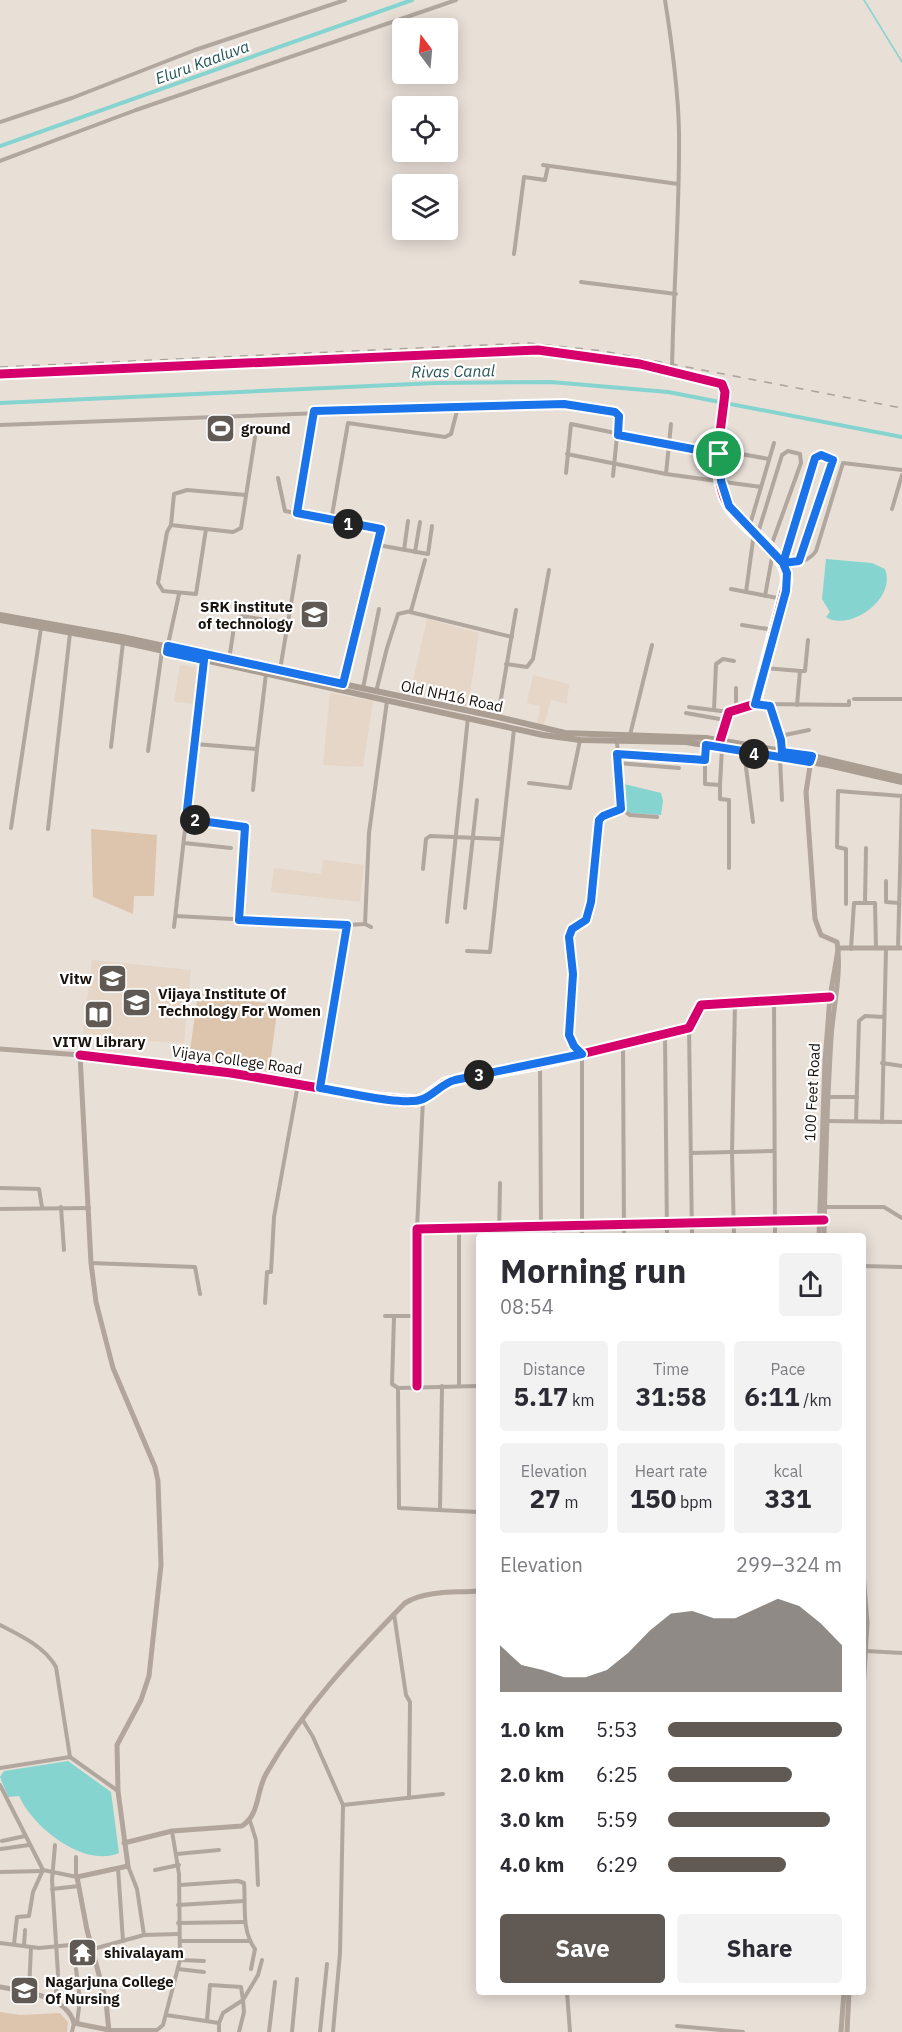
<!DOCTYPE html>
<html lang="en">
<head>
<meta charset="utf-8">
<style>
	body { margin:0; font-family:"IBM Plex Sans",sans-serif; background:#f2f2f3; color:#2b2b33; height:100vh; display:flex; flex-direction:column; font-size:22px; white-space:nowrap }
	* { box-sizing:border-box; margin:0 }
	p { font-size:20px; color:#7c7c81 }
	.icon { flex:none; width:33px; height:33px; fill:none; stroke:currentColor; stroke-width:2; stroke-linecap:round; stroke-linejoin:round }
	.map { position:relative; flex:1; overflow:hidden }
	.details { position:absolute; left:476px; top:1233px; width:390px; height:762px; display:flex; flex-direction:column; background:#fff; border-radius:6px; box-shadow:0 3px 15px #0003 }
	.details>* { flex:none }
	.needle { width:39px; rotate:344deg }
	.buttons { position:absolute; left:392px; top:18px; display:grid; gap:12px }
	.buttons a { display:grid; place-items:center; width:66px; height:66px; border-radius:6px; background:#fff; box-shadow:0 3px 15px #0003; font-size:30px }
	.pin { position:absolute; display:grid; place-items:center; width:51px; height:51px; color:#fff; margin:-26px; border:3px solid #fff; border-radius:50%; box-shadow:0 2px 6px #0007 }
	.km { position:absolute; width:30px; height:30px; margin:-15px; border-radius:50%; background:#222; color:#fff; font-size:16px; line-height:30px; text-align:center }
	.round { display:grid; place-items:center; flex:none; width:63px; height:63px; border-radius:6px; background:#f2f2f3 }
	.summary { display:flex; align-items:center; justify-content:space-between; height:102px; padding:0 24px }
	h1 { font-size:33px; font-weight:700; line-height:45px }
	.stats { display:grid; grid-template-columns:repeat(3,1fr); gap:9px; height:102px; padding:6px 24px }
	.stats div { display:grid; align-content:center; border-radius:6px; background:#f2f2f3; text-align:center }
	.stats b { font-size:26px; font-weight:700 }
	.stats small { font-size:16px; font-weight:400 }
	.stats p { font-size:16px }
	.chart { height:168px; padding:12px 24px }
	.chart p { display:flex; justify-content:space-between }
	.chart svg { width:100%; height:108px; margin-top:6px; fill:#615a54; opacity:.7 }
	.primary-button { display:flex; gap:12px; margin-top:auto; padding:12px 24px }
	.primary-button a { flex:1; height:69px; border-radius:6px; background:#615a54; color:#fff; font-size:24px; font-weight:700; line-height:69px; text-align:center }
	.primary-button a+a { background:#f2f2f3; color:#2b2b33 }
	ul { padding:0 24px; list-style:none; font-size:20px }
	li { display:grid; grid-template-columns:96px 72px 1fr; align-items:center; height:45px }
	li i { height:15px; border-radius:8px; background:#615a54 }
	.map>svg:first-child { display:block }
	.built { fill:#e6d6c7 }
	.green { fill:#ddc4ac }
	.water { fill:#85d4d0 }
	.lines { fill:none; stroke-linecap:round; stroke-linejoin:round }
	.stream { stroke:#85d4d0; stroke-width:1.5 }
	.canal { stroke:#85d4d0; stroke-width:4 }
	.street { stroke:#b1a79f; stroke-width:4 }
	.secondary { stroke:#b1a59c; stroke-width:5 }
	.primary { stroke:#aa9e93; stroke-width:6 }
	.rail { stroke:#aaa39c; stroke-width:1.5; stroke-dasharray:8 8; stroke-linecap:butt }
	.cycleway-casing { stroke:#fff; stroke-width:13 }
	.cycleway { stroke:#d6006c; stroke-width:9 }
	.route-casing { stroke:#fff; stroke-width:12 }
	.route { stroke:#1a73e8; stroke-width:8 }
	.labels { text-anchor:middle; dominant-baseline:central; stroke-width:4.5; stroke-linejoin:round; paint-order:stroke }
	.poi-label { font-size:15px; font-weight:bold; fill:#19130e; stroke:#fff; text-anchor:start }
	.street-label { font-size:15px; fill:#19130e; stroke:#fff }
	.water-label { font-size:16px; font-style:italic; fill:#245655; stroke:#fff }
</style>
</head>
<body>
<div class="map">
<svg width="902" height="2032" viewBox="0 0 902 2032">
	<rect width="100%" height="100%" fill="#e8dfd7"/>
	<g class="built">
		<polygon points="427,619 479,633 468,706 410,694"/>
		<polygon points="180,665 199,668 195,704 174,702"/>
		<polygon points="533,675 569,684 567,704 551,700 543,728 537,726 540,706 527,703"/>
		<polygon points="330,693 373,701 363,767 323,765"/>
		<polygon points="323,860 364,865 360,902 271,892 274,868 321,874"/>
		<polygon points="92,960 191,970 184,1043 128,1040 83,1033"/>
	</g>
	<g class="green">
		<polygon points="91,829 157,835 154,896 134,896 133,914 93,897"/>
		<polygon points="198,993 278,1005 269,1071 189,1058"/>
		<polygon points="0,2012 20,2015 60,2013 68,2022 67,2032 0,2032"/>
	</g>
	<g class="water">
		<path d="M 826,559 L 872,563 L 885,569 C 897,600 848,632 826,617 L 830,612 L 822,599 Z"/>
		<polygon points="624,784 661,793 663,801 661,815 628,813 623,806 620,791"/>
		<path d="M 68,1761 L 111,1792 L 119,1853 C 83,1868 33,1827 19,1796 L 8,1797 L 0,1777 L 4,1771 Z"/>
	</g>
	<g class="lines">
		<polyline class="stream" points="864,0 902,62"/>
		<g class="canal">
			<polyline points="0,146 412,0"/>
			<polyline points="0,403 436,383 551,382 668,392 902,437"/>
		</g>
		<g class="street">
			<path d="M 665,0 C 672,44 678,87 679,131 C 680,212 673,292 672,373"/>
			<polyline points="0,122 72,98 195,50 345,0"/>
			<polyline points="0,161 136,110 456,0"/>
			<polyline points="543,165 678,184"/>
			<polyline points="514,254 524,177 545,180 548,166"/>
			<polyline points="581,282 676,294"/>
			<path d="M 0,425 L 564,404 C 579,405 607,404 619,416 L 613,476"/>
			<polyline points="719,450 769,459"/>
			<polyline points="567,454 666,474 761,487"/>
			<polyline points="566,473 571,424 719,454"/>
			<polyline points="666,474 671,424"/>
			<polyline points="278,478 285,511 381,529 343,684"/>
			<polyline points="892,509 902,475"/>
			<polyline points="297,513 314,411"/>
			<polyline points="331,521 348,423 445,437 451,434 458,407"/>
			<polyline points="171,525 206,529 196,594 163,591 158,583 167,532 171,525 174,494 187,490 246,495"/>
			<polyline points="749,528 774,443"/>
			<polyline points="206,529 233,532 241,528 256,431"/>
			<polyline points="757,536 782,455 788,451 800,454 801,463 770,549"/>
			<polyline points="378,545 428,554 432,526"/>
			<polyline points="404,550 408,521"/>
			<polyline points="415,552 420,522"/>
			<path d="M 799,561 L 833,460 L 830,456 L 816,456 L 783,563 C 796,562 808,563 816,551 L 843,463 L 902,470"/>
			<polyline points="731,589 783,599"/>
			<polyline points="746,592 754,533"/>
			<polyline points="765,596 773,552"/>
			<polyline points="410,612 512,637"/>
			<polyline points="742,625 774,630"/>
			<polyline points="167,649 179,594"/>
			<polyline points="229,660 234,627 241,616 288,623"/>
			<polyline points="506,664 527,667 533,659 549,570"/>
			<polyline points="765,668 800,671"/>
			<polyline points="280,670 299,556"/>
			<polyline points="363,688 379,609"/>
			<polyline points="376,692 387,648 398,614 411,611 425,560"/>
			<polyline points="854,699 902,699"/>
			<polyline points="755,704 849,705 849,701"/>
			<polyline points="797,705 800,671 805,671 808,640"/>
			<polyline points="770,706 781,739 782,751"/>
			<polyline points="689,707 729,712"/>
			<polyline points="736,709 736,688"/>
			<polyline points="714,710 716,664 723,659 734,661"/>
			<polyline points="686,713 725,720"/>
			<polyline points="498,716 516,610"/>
			<polyline points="630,735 652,645"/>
			<polyline points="780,736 809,730"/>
			<polyline points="617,741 621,809 630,815 657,817"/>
			<polyline points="195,744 257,749 266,674"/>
			<polyline points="111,747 123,642"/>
			<polyline points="148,751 162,651"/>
			<polyline points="744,752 753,822"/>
			<polyline points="617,754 705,760 705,784 720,785 722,748"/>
			<polyline points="780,758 782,800"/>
			<polyline points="705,760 706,746"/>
			<polyline points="617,763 679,768"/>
			<polyline points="529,783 570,788 580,740"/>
			<polyline points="720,785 720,799 729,800 729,868"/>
			<polyline points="253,790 257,749"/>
			<polyline points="186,819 245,827 239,920"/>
			<polyline points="11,828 41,628"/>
			<polyline points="48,829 70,633"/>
			<polyline points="184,843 231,848"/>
			<polyline points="423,869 426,839 430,836 501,839"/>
			<polyline points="886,881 886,902 899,903"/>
			<polyline points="865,903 866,848"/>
			<polyline points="846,904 846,849 837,847 838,791 902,796"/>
			<polyline points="465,908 477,800"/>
			<polyline points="176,916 347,925"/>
			<polyline points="447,922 468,717"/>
			<polyline points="365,924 371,927"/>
			<polyline points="174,927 204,660"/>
			<polyline points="898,948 902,796"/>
			<polyline points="851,949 854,903 875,903 876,948"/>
			<polyline points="467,951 490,952 514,729"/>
			<polyline points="774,1001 775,1236"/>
			<polyline points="689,1028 692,1236"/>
			<polyline points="665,1036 667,1236"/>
			<polyline points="623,1045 624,1236"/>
			<polyline points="882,1063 902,1066"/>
			<polyline points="540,1064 541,1225"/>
			<polyline points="319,1087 347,925 365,924 369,833 387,701"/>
			<polyline points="828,1097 857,1097"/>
			<polyline points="827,1121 902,1122"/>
			<polyline points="856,1121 859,1021 865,1016 884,1017"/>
			<polyline points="882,1122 886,949"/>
			<polyline points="691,1153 773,1151"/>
			<polyline points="0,1188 39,1189 42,1207"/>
			<polyline points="61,1207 64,1250"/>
			<polyline points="825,1207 884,1207 902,1218"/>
			<polyline points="0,1209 89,1208"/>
			<polyline points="554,1226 554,1236"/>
			<polyline points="527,1227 527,1236"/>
			<polyline points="417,1229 423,1099"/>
			<polyline points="499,1236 500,1183"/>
			<polyline points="582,1236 582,1054 569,1035 573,974 569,937 572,929 586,920 591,902 601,817 621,809"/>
			<polyline points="734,1236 732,1152 735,1003"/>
			<polyline points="91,1263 195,1267 200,1294"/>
			<polyline points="862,1266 902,1267"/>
			<polyline points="265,1303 267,1272 271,1272 274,1217 298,1084"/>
			<polyline points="385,1316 416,1316"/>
			<polyline points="394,1317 392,1384 398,1388 478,1386"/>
			<polyline points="417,1386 417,1229 819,1220"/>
			<polyline points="459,1386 459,1227"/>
			<polyline points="398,1388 399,1508 478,1512"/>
			<polyline points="440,1509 442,1386"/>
			<polyline points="394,1614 406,1695 410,1702 409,1798"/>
			<path d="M 0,1625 C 20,1635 45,1647 56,1667 L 70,1757"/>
			<polyline points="866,1651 902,1653"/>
			<polyline points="302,1719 313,1737 343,1805 340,1953 333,2032"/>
			<polyline points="0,1768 70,1757 118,1791"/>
			<polyline points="0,1785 43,1870 77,1877"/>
			<polyline points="343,1805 443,1794"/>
			<polyline points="250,1821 256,1840 258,1885"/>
			<polyline points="2,1841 25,1836"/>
			<polyline points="55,1845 52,1880 58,1974 55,2001"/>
			<polyline points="1,1849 29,1845"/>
			<polyline points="177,1854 219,1850"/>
			<polyline points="128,1866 137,1889 144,1935"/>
			<polyline points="118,1868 123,1941"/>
			<polyline points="155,1870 179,1865"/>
			<polyline points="0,1872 42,1871"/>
			<polyline points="76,1876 76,1857"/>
			<path d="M 180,1885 L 238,1881 L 244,1883 C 246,1905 241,1930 255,1949 L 251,1969"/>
			<polyline points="52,1889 79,1886"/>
			<polyline points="178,1905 244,1901"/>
			<polyline points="178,1923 245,1922"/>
			<polyline points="181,1941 250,1941"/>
			<polyline points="0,1943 39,1948 91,1943"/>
			<polyline points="14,1944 17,1917 29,1916 33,1892 43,1870"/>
			<polyline points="24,1946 25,1930"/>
			<polyline points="93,1949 144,1935 179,1934"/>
			<polyline points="180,1960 204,1961"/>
			<polyline points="76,1969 80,2000 77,2023"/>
			<polyline points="178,1969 204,1972"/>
			<polyline points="29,1992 31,1947"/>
			<polyline points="567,1992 570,2032"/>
			<polyline points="166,2015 219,2023 223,2013 243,2000 241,1987 210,1985 207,2020"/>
			<polyline points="677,2026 743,2032"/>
			<polyline points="109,2030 157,2030 163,2025 180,1960 179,1874 172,1831"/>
			<polyline points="72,2032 74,2023"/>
			<polyline points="219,2032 219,2023"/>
			<polyline points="239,2032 244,2012 243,2000 258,1975 262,1960"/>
			<polyline points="269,2032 275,1982"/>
			<polyline points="292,2032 297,1979"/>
			<polyline points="320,2032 327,1964"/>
		</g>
		<g class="secondary">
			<path d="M 0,374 L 538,350 L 640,364 L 722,384 L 725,392 C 722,425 712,465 724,497 C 737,529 784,545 787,580 L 755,704 L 729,712 L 720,741"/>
			<path d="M 811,760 L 806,792 L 815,919 L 821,935 L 837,942 C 842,972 833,1007 831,1038 C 827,1104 825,1170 824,1236"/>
			<polyline points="838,948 902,948"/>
			<polyline points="0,1049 80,1055 231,1073 378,1098 416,1101 423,1099 445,1083 464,1078 540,1064 689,1028 701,1005 830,997"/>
			<polyline points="80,1055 91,1263 96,1302 113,1368 155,1467 158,1481 161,1565 149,1676 141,1700 117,1745 118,1791 128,1866 77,1877 87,1930 106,2001 109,2032"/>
			<polyline points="819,1236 825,1061 830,997 838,950"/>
			<polyline points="862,1560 867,1623 862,1707"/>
			<polyline points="862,1609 862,1639"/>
			<path d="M 124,1843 L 172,1831 L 242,1826 C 260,1814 256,1792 266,1774 C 303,1709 353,1656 405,1603 C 426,1590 454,1593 478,1591"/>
			<path d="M 0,1987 C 25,1992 66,1995 74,2023 L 109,2030"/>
			<polyline points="841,2032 844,1992"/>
			<polyline points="847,2032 849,1992"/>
		</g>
		<g class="primary">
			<polyline points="0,615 122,637 498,717 565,733 706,738 812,756 902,777"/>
			<polyline points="0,620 123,642 543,735 580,740 686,742 828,765 902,782"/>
		</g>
		<polyline class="rail" points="0,367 529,343 603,351 902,408"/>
		<defs>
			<g id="cycleway">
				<path d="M 0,374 L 538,350 L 640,364 L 722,384 L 725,392 C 722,425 712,465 724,497 C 737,529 784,545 787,580 L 755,704 L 729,712 L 720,741"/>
				<polyline points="80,1055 231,1073 378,1098 416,1101 423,1099 445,1083 464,1078 540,1064 689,1028 701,1005 830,997"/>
				<polyline points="417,1386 417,1229 824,1220"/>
			</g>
		</defs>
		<use href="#cycleway" class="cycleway-casing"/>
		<use href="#cycleway" class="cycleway"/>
	</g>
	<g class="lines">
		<defs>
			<path id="route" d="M 719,454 L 618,435 L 619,416 L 615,412 L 564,404 L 314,411 L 297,513 L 381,529 L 343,684 L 168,646 L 167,652 L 204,660 L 186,819 L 245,827 L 239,920 L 347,925 L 320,1088 C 341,1091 405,1107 423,1099 C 435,1094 441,1084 455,1080 L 582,1054 L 574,1046 L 569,1035 L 573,974 L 569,937 L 572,929 L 586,920 L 591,902 L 599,820 L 603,816 L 621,809 L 617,754 L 705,760 L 706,745 L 810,762 L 812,756 L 782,752 L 781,740 L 770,706 L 755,704 L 786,591 L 787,573 L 783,563 L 815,458 L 821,455 L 833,460 L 799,561 L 783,563 L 729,506 L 721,481 L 719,454"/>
		</defs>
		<use href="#route" class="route-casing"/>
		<use href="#route" class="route"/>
	</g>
	<defs>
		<symbol id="stadium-square" viewBox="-11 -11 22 22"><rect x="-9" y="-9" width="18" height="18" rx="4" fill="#615a54" stroke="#fff"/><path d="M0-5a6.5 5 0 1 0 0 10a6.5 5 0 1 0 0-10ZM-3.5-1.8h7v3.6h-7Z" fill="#fff"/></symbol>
		<symbol id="university-square" viewBox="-11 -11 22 22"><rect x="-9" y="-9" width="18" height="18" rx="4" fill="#615a54" stroke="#fff"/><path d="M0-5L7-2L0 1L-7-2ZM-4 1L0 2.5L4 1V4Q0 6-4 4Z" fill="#fff"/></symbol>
		<symbol id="library-square" viewBox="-11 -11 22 22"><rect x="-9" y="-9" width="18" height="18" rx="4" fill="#615a54" stroke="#fff"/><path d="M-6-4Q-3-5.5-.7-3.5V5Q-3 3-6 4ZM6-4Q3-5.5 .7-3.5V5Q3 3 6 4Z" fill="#fff"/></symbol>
		<symbol id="temple-square" viewBox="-11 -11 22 22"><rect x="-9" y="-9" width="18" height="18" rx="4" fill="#615a54" stroke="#fff"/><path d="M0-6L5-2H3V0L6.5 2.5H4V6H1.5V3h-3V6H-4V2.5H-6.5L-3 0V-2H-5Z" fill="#fff"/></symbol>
	</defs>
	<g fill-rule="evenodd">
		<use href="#stadium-square" x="204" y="412" width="33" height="33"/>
		<use href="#university-square" x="298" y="598" width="33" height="33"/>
		<use href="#university-square" x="96" y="962" width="33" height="33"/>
		<use href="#university-square" x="120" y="986" width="33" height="33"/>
		<use href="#library-square" x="82" y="998" width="33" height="33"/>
		<use href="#temple-square" x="66" y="1936" width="33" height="33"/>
		<use href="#university-square" x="8" y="1974" width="33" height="33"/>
	</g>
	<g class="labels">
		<g class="poi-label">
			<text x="241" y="428">ground</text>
			<text x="293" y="606" text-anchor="end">SRK institute<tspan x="293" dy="17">of technology</tspan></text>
			<text x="92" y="978" text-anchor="end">Vitw</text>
			<text x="158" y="993">Vijaya Institute Of<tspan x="158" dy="17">Technology For Women</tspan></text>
			<text x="99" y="1041" text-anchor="middle">VITW Library</text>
			<text x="104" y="1952">shivalayam</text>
			<text x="45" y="1981">Nagarjuna College<tspan x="45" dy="17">Of Nursing</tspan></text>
		</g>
		<g class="street-label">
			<text transform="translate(452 696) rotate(12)">Old NH16 Road</text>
			<text transform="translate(237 1060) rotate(8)">Vijaya College Road</text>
			<text transform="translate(812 1092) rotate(-87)">100 Feet Road</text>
		</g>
		<g class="water-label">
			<text transform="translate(202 62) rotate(-20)">Eluru Kaaluva</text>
			<text transform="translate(453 371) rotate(-1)">Rivas Canal</text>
		</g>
	</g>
</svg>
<div class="buttons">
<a><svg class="needle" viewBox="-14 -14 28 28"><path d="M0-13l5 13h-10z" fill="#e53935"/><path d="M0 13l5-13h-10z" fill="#7c7c81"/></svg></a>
<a><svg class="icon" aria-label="locate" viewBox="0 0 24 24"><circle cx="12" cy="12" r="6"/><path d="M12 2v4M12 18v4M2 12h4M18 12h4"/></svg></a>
<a><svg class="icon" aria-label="layers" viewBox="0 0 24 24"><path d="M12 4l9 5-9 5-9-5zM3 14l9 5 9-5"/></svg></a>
</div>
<div class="pin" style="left:719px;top:454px;background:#1e9e55"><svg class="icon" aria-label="arrive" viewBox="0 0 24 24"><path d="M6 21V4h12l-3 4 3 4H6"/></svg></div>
<b class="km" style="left:348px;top:524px">1</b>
<b class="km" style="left:195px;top:820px">2</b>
<b class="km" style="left:479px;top:1075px">3</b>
<b class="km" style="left:754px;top:754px">4</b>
<section class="details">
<div class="summary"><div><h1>Morning run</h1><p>08:54</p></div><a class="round"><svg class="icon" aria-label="share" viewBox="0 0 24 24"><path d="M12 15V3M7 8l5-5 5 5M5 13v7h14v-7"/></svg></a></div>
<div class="stats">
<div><p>Distance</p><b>5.17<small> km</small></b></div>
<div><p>Time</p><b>31:58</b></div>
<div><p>Pace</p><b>6:11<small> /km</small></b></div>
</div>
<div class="stats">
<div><p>Elevation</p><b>27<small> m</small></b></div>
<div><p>Heart rate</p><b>150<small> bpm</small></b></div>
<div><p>kcal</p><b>331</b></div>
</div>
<div class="chart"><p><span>Elevation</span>299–324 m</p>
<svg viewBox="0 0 160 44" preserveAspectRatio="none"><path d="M0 44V25L10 33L20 35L30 38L40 38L50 35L60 28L70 19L80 12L90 11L100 14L110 14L120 10L130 6L140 9L150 16L160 25V44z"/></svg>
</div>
<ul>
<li><b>1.0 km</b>5:53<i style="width:100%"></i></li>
<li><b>2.0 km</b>6:25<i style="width:71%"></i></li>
<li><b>3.0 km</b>5:59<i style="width:93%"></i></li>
<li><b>4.0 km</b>6:29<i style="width:68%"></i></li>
</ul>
<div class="primary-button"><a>Save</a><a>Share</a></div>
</section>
</div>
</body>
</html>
